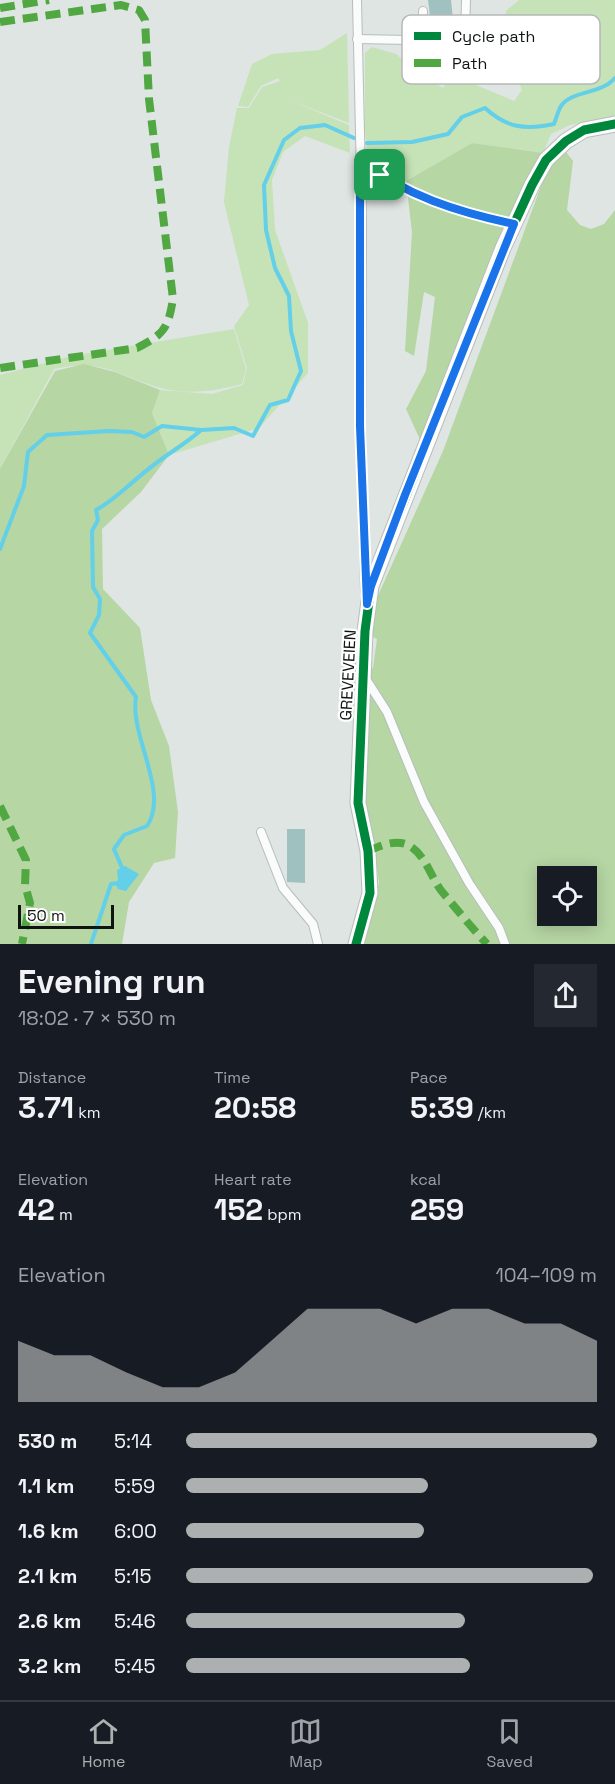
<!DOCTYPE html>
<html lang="en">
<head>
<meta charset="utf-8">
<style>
	body { margin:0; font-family:"Space Grotesk",sans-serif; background:#242831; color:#f1f3f6; height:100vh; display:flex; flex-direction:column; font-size:22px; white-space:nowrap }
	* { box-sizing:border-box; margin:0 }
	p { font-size:20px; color:#9ea1a6 }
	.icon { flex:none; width:33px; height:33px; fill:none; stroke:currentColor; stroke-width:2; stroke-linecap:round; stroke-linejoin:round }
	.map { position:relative; height:944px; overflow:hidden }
	.details { display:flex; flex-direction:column; background:#171b24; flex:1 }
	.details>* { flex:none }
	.tools { position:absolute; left:537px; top:866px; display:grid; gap:12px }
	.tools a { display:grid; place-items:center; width:60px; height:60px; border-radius:0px; background:#171b24; box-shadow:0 3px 15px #0003; font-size:30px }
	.scale { position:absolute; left:18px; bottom:15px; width:96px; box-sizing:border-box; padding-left:6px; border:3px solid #0f1412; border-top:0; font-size:16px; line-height:21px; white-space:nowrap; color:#0f1412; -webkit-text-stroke:4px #fff; paint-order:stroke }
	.pin { position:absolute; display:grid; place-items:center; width:51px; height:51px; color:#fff; margin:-26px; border-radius:12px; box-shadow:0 3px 9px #0006 }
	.round { display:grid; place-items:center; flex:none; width:63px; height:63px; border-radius:0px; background:#242831 }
	.headline { display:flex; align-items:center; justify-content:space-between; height:102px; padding:0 18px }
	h1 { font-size:33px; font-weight:700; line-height:45px }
	.figures { display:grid; grid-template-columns:repeat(3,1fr); gap:9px; height:102px; padding:6px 18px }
	.figures div { display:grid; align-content:center }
	.figures b { font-size:30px; font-weight:700 }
	.figures small { font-size:16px; font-weight:400 }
	.figures p { font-size:16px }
	.chart { height:168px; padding:12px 18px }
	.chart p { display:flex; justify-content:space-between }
	.chart svg { width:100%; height:108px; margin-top:6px; fill:#acb0b0; opacity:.7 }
	ul { padding:0 18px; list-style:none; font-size:20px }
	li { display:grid; grid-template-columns:96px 72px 1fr; align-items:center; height:45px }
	li i { height:15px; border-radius:8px; background:#acb0b0 }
	.tab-bar { display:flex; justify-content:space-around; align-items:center; height:84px; border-top:2px solid #363941; background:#171b24; font-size:16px; color:#9ea1a6 }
	.tab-bar a { display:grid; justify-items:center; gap:3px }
	.tab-bar .on { color:#acb0b0 }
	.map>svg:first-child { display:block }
	.green { fill:#c6e2b7 }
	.forest { fill:#b6d6a4; fill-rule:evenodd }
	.water { fill:#63cfe8 }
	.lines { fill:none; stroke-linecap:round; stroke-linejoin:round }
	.stream { stroke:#63cfe8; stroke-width:4 }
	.building { fill:#9fc2c1 }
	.service-casing { stroke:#b8bdbb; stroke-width:10 }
	.minor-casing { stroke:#b8bdbb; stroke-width:17 }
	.service { stroke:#fafbfb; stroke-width:8 }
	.minor { stroke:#fafbfb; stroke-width:15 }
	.quiet { stroke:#51a842; stroke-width:8; stroke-dasharray:15 8; stroke-linecap:butt }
	.cycleway-casing { stroke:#fff; stroke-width:13 }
	.cycleway { stroke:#00873e; stroke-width:9 }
	.route-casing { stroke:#fff; stroke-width:12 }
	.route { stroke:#1a73e8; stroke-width:8 }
	.labels { text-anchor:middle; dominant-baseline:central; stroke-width:4.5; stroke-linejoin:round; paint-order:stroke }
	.street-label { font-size:16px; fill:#0f1412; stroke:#fff }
	.key { fill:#fff; stroke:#b7b8b8; stroke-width:1.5 }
	.key-label { font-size:16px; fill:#0f1412 }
</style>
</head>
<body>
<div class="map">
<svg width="615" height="944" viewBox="0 0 615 944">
	<rect width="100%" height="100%" fill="#dee5e3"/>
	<g class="green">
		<polygon points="519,0 615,0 615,116 570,125 551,134 543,153 472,143 406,181 384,174 369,164 365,131 365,53 372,47 396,54 419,74 443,88 452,75 514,101 522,90 501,39 506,11"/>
		<polygon points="347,33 349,123 289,100 349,125 350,153 305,136 283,152 272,180 275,230 308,323 308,373 259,428 169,455 152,413 160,390 212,394 243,385 247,368 234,326 249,305 224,202 229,147 237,108 249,108 262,87 280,81 278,78 261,86 248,107 238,106 252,64 272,54 320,50"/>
		<path d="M 234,329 L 246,369 L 242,384 C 216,391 188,395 161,388 C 116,376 105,358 54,369 L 0,469 L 0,375 L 71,356 Z"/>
	</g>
	<g class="forest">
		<polygon points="472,143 543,153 499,238 423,446 406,409 426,371 435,297 424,292 414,356 405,351 412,232 406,181"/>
		<path d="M 563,148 L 573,161 L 567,210 L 580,225 L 591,229 L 604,224 L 615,210 L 615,944 L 363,944 L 379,883 L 374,844 L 364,805 L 368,672 L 373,668 L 377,639 L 371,636 L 372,609 L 443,451 L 544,178 ZM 548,876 L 586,876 L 586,915 L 548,915 Z"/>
		<polygon points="84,364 115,372 160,390 152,413 169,455 141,492 102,529 103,589 140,628 151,700 169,746 178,812 175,858 154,863 129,902 122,944 0,944 0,469 55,371"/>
	</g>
	<polygon class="water" points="125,866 139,874 126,891 118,889 115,883 118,880 117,870"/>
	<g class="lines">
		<g class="stream">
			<path d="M 367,143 L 412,142 L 448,134 L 462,117 L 485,108 C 507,128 525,130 554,124 C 556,119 558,111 561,106 C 572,90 600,95 615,78"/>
			<polyline points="0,549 24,486 28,452 47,435 109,431 132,432 144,437 162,426 201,430 234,428 253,436 270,405 288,400 301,371 291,331 289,296 275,268 266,230 264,185 284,140 300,128 325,125 354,138"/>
			<path d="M 123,870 L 114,849 L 124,835 L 147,826 C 170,792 129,735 136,697 L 90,633 L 99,615 L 100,599 L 93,587 L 92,531 L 98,520 L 96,510 C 118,498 134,479 155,464 C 170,452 187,443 201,430"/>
			<polyline points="91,944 111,884 119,883"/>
		</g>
	</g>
	<g class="building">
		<polygon points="428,0 451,0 455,39 433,41"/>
		<polygon points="287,829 305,829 305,883 287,882"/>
	</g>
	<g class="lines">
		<defs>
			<g id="service">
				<polyline points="357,0 362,221 361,427 365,591"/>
				<path d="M 357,39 L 409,40 L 429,61 C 464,69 466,22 466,0"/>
				<polyline points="413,42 422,31 423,11"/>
				<path d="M 360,160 C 406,196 458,212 514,224"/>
				<polyline points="364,676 387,712 424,802 469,883 499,928 505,944"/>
				<polyline points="261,832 283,888 313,924 318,944"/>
			</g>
			<polyline id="minor" points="356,944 370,893 368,851 358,803 365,631 371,586 503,248 532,185 546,160 566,141 584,130 615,124"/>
		</defs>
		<use href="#service" class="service-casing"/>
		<use href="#minor" class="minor-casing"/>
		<use href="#service" class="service"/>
		<use href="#minor" class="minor"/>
		<g class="quiet">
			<polyline points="0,8 49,0"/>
			<path d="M 0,22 L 121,5 L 139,10 L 145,20 L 149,99 L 173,299 C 168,329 164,334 137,348 L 0,368"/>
			<polyline points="0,806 26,860 25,885 30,903 22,944"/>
			<path d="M 368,851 C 380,846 395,839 408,845 C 427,855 431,880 444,894 C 458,911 472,928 487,944"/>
		</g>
		<defs>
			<polyline id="cycleway" points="356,944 370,893 368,851 358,803 365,631 371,586 503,248 532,185 546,160 566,141 584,130 615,124"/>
		</defs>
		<use href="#cycleway" class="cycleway-casing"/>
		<use href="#cycleway" class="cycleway"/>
	</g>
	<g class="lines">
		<defs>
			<path id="route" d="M 360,160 C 406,196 458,212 514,224 L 405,495 L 371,586 L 367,604 L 360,426 Z"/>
		</defs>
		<use href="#route" class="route-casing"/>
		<use href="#route" class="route"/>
	</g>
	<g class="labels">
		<g class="street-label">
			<text transform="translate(348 675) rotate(-87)">GREVEVEIEN</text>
		</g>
	</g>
	<rect x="402" y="15" width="198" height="69" rx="9" class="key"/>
	<rect x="414" y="32" width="27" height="8" fill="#00873e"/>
	<rect x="414" y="59" width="27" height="8" fill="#51a842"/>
	<g class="key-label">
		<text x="452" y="42">Cycle path</text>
		<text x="452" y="69">Path</text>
	</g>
</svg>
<div class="tools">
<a><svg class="icon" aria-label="locate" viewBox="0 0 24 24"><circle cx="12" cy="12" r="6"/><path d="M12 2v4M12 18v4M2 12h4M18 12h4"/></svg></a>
</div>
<div class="scale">50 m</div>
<div class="pin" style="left:380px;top:175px;background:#1e9e55"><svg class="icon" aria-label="arrive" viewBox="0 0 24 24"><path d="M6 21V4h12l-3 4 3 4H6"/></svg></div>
</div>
<section class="details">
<div class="headline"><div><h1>Evening run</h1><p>18:02 · 7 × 530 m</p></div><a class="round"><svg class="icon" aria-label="share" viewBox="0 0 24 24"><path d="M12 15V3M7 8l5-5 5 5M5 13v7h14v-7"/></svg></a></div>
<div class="figures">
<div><p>Distance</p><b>3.71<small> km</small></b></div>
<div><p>Time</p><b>20:58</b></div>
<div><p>Pace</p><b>5:39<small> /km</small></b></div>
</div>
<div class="figures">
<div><p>Elevation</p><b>42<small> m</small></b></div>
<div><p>Heart rate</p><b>152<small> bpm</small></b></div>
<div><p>kcal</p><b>259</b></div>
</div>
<div class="chart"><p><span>Elevation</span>104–109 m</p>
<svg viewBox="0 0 160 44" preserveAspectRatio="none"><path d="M0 44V19L10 25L20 25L30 32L40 38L50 38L60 32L70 19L80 6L90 6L100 6L110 12L120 6L130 6L140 12L150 12L160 19V44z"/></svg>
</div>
<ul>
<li><b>530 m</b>5:14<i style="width:100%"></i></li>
<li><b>1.1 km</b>5:59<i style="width:59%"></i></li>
<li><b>1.6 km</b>6:00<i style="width:58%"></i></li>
<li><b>2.1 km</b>5:15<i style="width:99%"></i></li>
<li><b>2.6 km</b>5:46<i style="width:68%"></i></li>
<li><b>3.2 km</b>5:45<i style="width:69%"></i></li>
</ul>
</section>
<nav class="tab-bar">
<a class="on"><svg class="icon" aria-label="home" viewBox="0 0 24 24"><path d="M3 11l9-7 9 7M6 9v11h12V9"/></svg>Home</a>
<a><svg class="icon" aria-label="map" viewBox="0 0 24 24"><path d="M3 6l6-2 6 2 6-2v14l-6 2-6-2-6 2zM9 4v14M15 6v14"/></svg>Map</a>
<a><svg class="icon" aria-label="saved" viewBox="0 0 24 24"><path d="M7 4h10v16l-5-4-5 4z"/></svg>Saved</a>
</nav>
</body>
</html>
